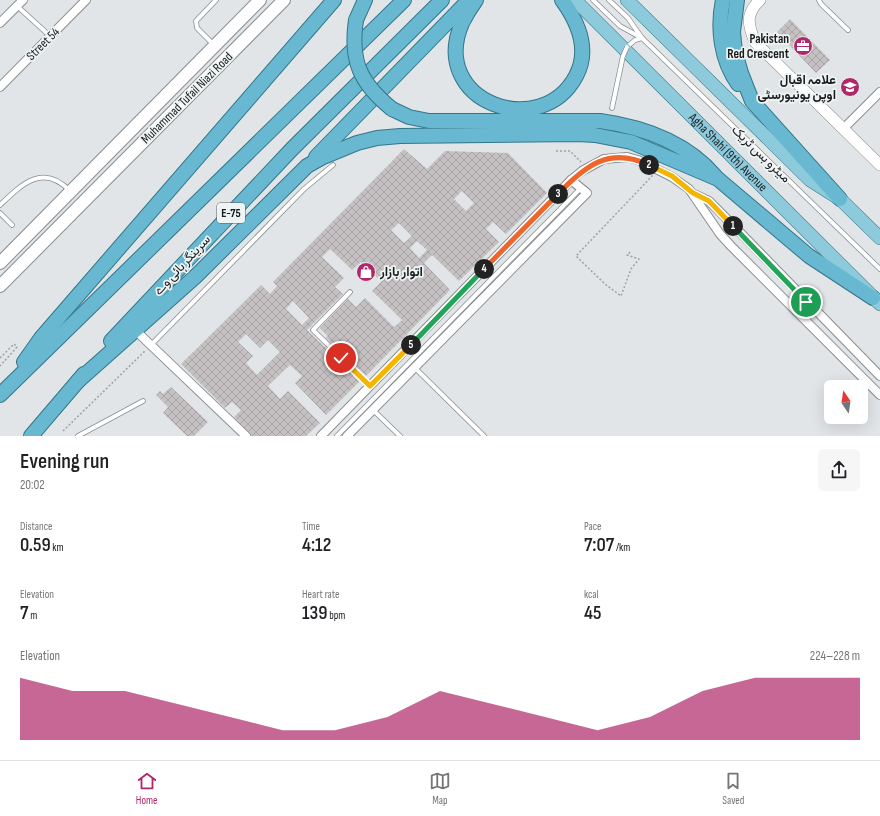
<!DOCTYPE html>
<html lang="en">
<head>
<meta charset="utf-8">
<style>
	body { margin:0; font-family:"Sofia Sans Condensed",Vazirmatn,sans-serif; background:#f6f6f6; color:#202124; height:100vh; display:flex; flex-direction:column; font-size:15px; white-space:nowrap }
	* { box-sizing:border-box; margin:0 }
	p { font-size:13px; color:#757577 }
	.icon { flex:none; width:22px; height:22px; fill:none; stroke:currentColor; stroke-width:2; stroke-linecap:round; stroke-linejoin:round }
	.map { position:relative; height:436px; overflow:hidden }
	.side { display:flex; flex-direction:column; background:#fff; flex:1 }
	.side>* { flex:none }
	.needle { width:26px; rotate:347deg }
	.tools { position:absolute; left:824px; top:380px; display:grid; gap:8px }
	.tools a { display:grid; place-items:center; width:44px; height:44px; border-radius:6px; background:#fff; box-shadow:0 4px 16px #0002; font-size:20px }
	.pin { position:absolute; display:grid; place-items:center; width:34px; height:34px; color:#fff; margin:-17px; border:2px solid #fff; border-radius:50%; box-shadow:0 1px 4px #0007 }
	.km { position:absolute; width:20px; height:20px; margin:-10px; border-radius:50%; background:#222; color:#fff; font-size:11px; line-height:20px; text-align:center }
	.round { display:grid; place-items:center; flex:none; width:42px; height:42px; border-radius:6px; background:#f6f6f6 }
	.headline { display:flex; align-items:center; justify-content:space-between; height:68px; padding:0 20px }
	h1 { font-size:22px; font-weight:600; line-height:30px }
	.stats { display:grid; grid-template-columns:repeat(3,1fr); gap:6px; height:68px; padding:4px 20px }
	.stats div { display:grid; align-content:center }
	.stats b { font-size:20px; font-weight:600 }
	.stats small { font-size:11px; font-weight:400 }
	.stats p { font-size:11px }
	.chart { height:112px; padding:8px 20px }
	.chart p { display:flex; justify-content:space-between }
	.chart svg { width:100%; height:72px; margin-top:4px; fill:#b0276a; opacity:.7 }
	.dock { display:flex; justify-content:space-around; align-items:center; height:56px; border-top:1px solid #e0e0e0; background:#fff; font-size:11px; color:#757577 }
	.dock a { display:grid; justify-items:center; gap:2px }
	.dock .active { color:#b0276a }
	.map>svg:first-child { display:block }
	.building { fill:url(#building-cross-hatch); fill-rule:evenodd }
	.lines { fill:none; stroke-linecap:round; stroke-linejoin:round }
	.service-casing { stroke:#898d8f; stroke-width:5.5 }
	.minor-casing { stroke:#898d8f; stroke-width:10 }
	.tertiary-casing { stroke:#898d8f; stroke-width:12 }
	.secondary-casing { stroke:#898d8f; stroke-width:14 }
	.primary-casing { stroke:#337689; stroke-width:14 }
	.trunk-casing { stroke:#337689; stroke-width:16 }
	.path { stroke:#9ea1a2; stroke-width:1.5; stroke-dasharray:2 2; stroke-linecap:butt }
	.service { stroke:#fff; stroke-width:4 }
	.minor { stroke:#fff; stroke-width:8 }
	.tertiary { stroke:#fff; stroke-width:11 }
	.secondary { stroke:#fff; stroke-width:12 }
	.primary { stroke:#8dcadc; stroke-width:13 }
	.trunk { stroke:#67b8d0; stroke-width:14 }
	.service-bridge-casing { stroke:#898d8f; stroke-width:5.5; stroke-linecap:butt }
	.trunk-bridge-casing { stroke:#337689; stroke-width:16; stroke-linecap:butt }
	.service-bridge { stroke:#fff; stroke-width:4 }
	.trunk-bridge { stroke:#67b8d0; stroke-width:14 }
	.split-1-casing { stroke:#fff; stroke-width:8 }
	.split-2-casing { stroke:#fff; stroke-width:8 }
	.split-3-casing { stroke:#fff; stroke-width:8 }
	.split-4-casing { stroke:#fff; stroke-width:8 }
	.split-5-casing { stroke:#fff; stroke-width:8 }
	.split-6-casing { stroke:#fff; stroke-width:8 }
	.split-1 { stroke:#22a559; stroke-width:5 }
	.split-2 { stroke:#f5b400; stroke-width:5 }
	.split-3 { stroke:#f0652b; stroke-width:5 }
	.split-4 { stroke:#f0652b; stroke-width:5 }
	.split-5 { stroke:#22a559; stroke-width:5 }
	.split-6 { stroke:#f5b400; stroke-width:5 }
	.labels { text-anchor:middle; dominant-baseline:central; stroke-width:3.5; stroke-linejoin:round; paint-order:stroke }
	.shield { fill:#eef3f4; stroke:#5a5c5d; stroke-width:1 }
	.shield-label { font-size:12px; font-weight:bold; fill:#1a1b1c }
	.poi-label { font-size:13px; font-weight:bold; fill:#1a1b1c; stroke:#eef3f4; text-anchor:end }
	.street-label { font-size:13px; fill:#1a1b1c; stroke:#eef3f4 }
</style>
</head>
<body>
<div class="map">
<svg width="880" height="436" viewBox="0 0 880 436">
	<defs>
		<pattern id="building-cross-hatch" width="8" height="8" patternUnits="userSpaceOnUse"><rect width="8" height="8" fill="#c5c1c2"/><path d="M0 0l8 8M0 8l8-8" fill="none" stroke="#a9a5a6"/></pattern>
	</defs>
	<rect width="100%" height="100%" fill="#e1e5e7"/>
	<g class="building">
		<polygon points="790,19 830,60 816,73 777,32"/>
		<path d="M 404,149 L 427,169 L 445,151 L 508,153 L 547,193 L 506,234 L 493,222 L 486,229 L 499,242 L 459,281 L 432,255 L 424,263 L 450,290 L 366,376 L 326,338 L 328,336 L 320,328 L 348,299 L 356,307 L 365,298 L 394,327 L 402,320 L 372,291 L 381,282 L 374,274 L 361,262 L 352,270 L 330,249 L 322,257 L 344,278 L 335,287 L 343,294 L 307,330 L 360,381 L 326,415 L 295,383 L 302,376 L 290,365 L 268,386 L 280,399 L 288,391 L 320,423 L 306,436 L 252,436 L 234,417 L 241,410 L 232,402 L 225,408 L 181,364 L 261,285 L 270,294 L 277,286 L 273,282 ZM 462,191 L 474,203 L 466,211 L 454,199 ZM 399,223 L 412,236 L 404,243 L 391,230 ZM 417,241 L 427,250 L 419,258 L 410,248 ZM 293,301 L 309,318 L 302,325 L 286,309 ZM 246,334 L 260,348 L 268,340 L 280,352 L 257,375 L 246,363 L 253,356 L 238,342 Z"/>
		<polygon points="171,387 208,422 194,436 187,436 163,413 168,407 156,395 160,391 163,394"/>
	</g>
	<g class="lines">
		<defs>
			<g id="service">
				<polyline points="593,0 620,26 640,37"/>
				<polyline points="609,0 628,18 642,38 880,269"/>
				<polyline points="819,0 821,4 848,30"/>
				<polyline points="17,6 50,36"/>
				<polyline points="213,44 197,28 196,21 216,0"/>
				<polyline points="627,47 635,40 642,38"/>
				<polyline points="612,108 623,56"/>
				<path d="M 0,205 C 22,184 43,163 70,191"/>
				<polyline points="0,213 12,225"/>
				<polyline points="350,292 313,330 370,386"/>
				<polyline points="152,344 304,189 333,165"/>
				<polyline points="415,368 484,436"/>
				<polyline points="373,410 400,436"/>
				<polyline points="78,436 143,401"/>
				<polyline points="337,436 579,190"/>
			</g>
			<g id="minor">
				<polyline points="0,23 23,0"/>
				<polyline points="0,87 86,0"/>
				<polyline points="844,128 880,92"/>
				<polyline points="694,194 709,201 724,216 880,376"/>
				<polyline points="135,330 246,436"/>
				<polyline points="321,436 571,180 582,171 604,159 627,157 638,160 672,177 689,189 720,234 731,246 880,395"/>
				<polyline points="347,436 587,193 571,180"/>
			</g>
			<path id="tertiary" d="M 760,0 C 745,14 748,25 755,42 L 880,165"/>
			<g id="secondary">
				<polyline points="0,263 260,0"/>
				<polyline points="0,286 284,0"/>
			</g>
			<g id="primary">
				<path id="s1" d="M 575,0 L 880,304"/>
				<polyline points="627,0 810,180 840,199 880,238"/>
			</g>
			<g id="trunk">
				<path d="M 476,0 C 471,7 466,15 462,23 C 428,102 541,142 576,76 C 590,50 578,22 562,0"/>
				<path d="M 723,0 C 717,28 721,60 738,84"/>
				<polyline points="737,0 733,32 735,52 741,73 752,101 840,199"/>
				<polyline points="356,20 365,0"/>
				<path d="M 392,109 L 409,117 L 429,121 L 600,121 C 643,127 686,142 715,176"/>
				<polyline points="316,157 469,0"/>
				<polyline points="111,341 292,149 442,0"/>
				<polyline points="24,362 41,338 334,0"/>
				<polyline points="78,381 195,277 307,166 323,157 357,143 377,138 400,136 577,134 595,135 631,142 718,179 809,256 873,298"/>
				<polyline points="0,395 404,0"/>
				<polyline points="31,436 84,374"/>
			</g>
		</defs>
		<use href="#service" class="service-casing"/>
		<use href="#minor" class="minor-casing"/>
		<use href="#tertiary" class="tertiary-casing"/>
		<use href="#secondary" class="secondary-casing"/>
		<use href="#primary" class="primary-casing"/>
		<use href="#trunk" class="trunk-casing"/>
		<g class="path">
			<polyline points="556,151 570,151 581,162"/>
			<polyline points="630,252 627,255 639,259 631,269 621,296 605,284 576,256 653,175"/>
			<polyline points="0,358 14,344 17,347 0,366"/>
			<polyline points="63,431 146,350"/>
		</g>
		<use href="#service" class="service"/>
		<use href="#minor" class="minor"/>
		<use href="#tertiary" class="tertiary"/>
		<use href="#secondary" class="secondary"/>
		<use href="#primary" class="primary"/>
		<use href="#trunk" class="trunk"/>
		<defs>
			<polyline id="service-bridge" points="623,56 627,47"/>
			<path id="trunk-bridge" d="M 356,20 C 350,61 360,83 392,109"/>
		</defs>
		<use href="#service-bridge" class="service-bridge-casing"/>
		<use href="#trunk-bridge" class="trunk-bridge-casing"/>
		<use href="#service-bridge" class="service-bridge"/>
		<use href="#trunk-bridge" class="trunk-bridge"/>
	</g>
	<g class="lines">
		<defs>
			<polyline id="split-1" points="733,226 806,302"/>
			<polyline id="split-2" points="649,165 672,176 693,193 709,201 733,226"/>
			<path id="split-3" d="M 558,194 C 585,166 609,146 649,165"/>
			<polyline id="split-4" points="484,269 558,194"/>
			<polyline id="split-5" points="411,345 484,269"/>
			<polyline id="split-6" points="341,358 370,386 411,345"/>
		</defs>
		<use href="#split-1" class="split-1-casing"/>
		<use href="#split-2" class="split-2-casing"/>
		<use href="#split-3" class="split-3-casing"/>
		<use href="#split-4" class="split-4-casing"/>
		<use href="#split-5" class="split-5-casing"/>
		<use href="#split-6" class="split-6-casing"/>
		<use href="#split-1" class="split-1"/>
		<use href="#split-2" class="split-2"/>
		<use href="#split-3" class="split-3"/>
		<use href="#split-4" class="split-4"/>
		<use href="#split-5" class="split-5"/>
		<use href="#split-6" class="split-6"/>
	</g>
	<defs>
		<symbol id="office-disc" viewBox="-11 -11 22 22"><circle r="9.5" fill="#b0276a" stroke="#eef3f4"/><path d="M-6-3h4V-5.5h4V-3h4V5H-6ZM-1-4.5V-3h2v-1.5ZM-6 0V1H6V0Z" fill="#fff"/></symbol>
		<symbol id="university-disc" viewBox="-11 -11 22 22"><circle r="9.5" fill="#b0276a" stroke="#eef3f4"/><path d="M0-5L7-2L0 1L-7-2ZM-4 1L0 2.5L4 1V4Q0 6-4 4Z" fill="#fff"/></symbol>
		<symbol id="shop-disc" viewBox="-11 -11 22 22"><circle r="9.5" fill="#b0276a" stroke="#eef3f4"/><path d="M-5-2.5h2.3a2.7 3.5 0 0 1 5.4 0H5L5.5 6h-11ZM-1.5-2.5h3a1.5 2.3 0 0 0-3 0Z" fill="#fff"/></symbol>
	</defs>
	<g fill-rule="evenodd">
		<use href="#office-disc" x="792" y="35" width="22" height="22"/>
		<use href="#university-disc" x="839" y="76" width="22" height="22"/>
		<use href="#shop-disc" x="355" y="261" width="22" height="22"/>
	</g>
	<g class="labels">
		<rect class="shield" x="217" y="203" width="28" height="20" rx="3"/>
		<g class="shield-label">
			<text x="231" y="213">E-75</text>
		</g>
		<g class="poi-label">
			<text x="789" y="39">Pakistan<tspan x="789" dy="15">Red Crescent</tspan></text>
			<text x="836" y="80">علامہ اقبال<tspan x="836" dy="15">اوپن یونیورسٹی</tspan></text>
			<text x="380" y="272" text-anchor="start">اتوار بازار</text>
		</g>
		<g class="street-label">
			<text transform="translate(43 44) rotate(-45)">Street 54</text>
			<text transform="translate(187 98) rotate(-45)">Muhammad Tufail Niazi Road</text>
			<text stroke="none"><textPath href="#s1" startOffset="216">Agha Shahi (9th) Avenue</textPath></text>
			<text transform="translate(761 154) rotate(44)">میٹرو بس ٹریک</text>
			<text transform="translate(182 265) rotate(-47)">سرینگر ہائی وے</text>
		</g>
	</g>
</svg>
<div class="tools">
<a><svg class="needle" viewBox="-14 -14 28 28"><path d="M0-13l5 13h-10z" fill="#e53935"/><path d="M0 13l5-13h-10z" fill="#757577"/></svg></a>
</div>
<div class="pin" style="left:806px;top:302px;background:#1e9e55"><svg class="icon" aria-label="arrive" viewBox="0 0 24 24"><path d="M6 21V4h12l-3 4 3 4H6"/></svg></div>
<div class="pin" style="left:341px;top:358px;background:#d93025"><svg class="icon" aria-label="check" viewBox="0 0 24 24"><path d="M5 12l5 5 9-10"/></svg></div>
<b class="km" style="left:733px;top:226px">1</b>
<b class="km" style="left:649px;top:165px">2</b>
<b class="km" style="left:558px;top:194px">3</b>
<b class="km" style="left:484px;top:269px">4</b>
<b class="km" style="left:411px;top:345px">5</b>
</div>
<section class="side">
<div class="headline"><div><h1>Evening run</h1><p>20:02</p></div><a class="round"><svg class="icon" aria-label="share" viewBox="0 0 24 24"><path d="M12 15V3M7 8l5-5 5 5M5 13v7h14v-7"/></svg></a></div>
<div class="stats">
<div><p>Distance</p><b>0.59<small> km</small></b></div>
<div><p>Time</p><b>4:12</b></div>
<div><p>Pace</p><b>7:07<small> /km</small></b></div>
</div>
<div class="stats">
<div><p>Elevation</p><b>7<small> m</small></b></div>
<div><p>Heart rate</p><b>139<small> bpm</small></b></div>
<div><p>kcal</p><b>45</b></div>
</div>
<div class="chart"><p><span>Elevation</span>224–228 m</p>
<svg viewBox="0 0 160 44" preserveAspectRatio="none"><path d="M0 44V6L10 14L20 14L30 22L40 30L50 38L60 38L70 30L80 14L90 22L100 30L110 38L120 30L130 14L140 6L150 6L160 6V44z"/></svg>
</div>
</section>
<nav class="dock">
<a class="active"><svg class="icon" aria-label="home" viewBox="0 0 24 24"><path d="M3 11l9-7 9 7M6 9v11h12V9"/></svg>Home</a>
<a><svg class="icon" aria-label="map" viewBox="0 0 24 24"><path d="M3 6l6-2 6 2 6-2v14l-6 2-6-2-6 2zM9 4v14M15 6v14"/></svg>Map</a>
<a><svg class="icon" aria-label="saved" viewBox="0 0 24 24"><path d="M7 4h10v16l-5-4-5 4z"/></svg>Saved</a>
</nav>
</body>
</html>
